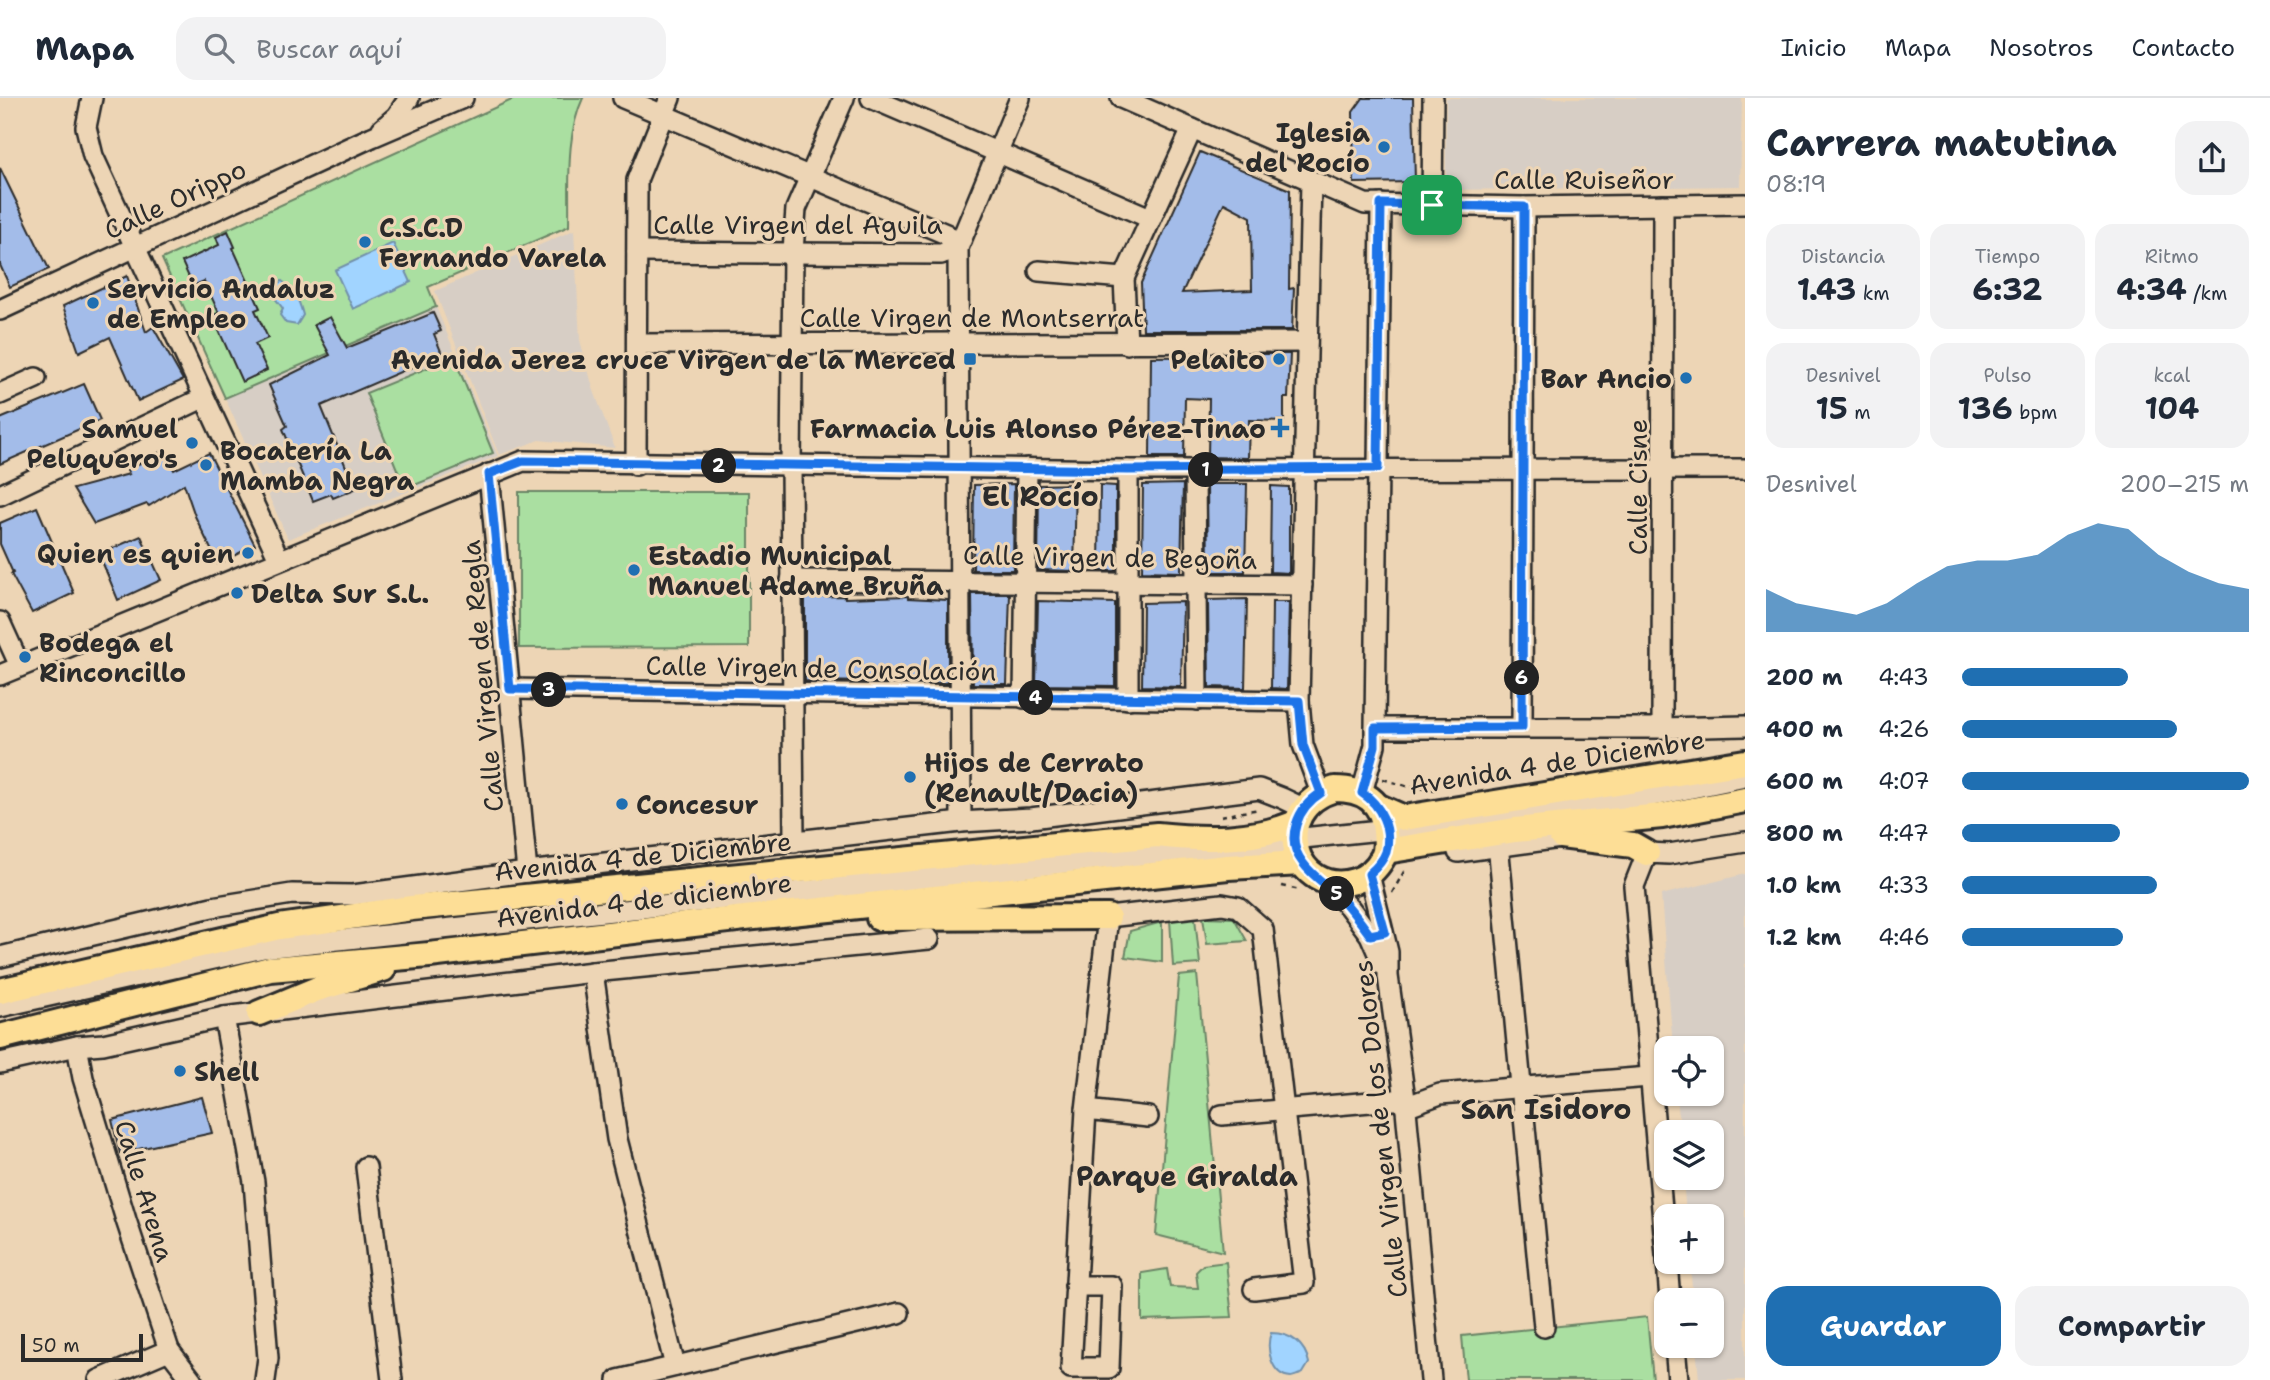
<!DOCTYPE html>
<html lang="es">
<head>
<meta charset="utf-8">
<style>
	body { margin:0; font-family:"Shantell Sans",sans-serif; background:#f2f2f3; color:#1f2937; height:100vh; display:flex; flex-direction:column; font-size:26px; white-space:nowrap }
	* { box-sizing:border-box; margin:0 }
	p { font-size:23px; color:#747a83 }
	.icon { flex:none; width:38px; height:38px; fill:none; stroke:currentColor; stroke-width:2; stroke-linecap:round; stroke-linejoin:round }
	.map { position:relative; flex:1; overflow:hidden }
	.sheet { display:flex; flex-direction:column; background:#fff; width:525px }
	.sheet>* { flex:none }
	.tools { position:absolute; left:1654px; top:938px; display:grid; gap:14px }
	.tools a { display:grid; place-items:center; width:70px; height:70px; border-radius:14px; background:#fff; box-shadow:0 2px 5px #0004; font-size:35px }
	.scale { position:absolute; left:21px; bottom:18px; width:122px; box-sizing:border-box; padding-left:7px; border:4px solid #2b2b2b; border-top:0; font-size:19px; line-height:24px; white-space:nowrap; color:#2b2b2b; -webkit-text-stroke:5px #edd5b5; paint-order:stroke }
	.pin { position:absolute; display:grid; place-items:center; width:60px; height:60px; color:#fff; margin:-30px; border-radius:14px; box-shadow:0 4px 10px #0006 }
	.km { position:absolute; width:35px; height:35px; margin:-18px; border-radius:50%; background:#222; color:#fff; font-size:19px; line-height:35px; text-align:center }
	.round { display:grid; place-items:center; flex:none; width:74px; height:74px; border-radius:21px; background:#f2f2f3 }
	.headline { display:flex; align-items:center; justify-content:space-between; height:119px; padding:0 21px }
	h1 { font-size:38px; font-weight:700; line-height:52px }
	.figures { display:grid; grid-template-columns:repeat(3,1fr); gap:10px; height:119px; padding:7px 21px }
	.figures div { display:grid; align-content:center; border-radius:18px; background:#f2f2f3; text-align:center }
	.figures b { font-size:30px; font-weight:700 }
	.figures small { font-size:19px; font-weight:400 }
	.figures p { font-size:19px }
	.chart { height:196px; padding:14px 21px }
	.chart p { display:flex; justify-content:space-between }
	.chart svg { width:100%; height:126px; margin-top:7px; fill:#1f6fb2; opacity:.7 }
	.primary-button { display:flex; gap:14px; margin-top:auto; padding:14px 21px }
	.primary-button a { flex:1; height:80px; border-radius:21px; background:#1f6fb2; color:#fff; font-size:28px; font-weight:700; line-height:80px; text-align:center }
	.primary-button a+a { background:#f2f2f3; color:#1f2937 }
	ul { padding:0 21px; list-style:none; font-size:23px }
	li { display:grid; grid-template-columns:112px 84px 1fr; align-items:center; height:52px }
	li i { height:18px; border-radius:9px; background:#1f6fb2 }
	header { display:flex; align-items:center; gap:42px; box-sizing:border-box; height:98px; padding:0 35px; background:#fff; border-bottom:2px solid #e0e1e3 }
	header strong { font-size:33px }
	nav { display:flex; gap:38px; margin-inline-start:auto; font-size:24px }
	.search { width:490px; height:63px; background:#f2f2f3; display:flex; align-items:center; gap:18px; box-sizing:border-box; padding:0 24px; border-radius:21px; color:#747a83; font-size:26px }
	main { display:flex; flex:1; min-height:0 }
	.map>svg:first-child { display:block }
	.built { fill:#d7cec5 }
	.green { fill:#aadfa1; stroke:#6a8566; stroke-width:2 }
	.water { fill:#a1d4ff; stroke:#7290aa; stroke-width:2 }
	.building { fill:#a3bce9; stroke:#2b2b2b; stroke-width:2; fill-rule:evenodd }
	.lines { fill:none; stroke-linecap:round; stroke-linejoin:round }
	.minor-casing { stroke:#2b2b2b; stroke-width:24 }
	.major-casing { stroke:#2b2b2b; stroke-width:30 }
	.path { stroke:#2b2b2b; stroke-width:2.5; stroke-dasharray:5 5; stroke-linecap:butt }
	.minor { stroke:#edd5b5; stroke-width:19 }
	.major { stroke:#fdde96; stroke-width:24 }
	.route-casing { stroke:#fff; stroke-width:14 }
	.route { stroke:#1a73e8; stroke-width:9 }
	.poi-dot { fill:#1f6fb2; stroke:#edd5b5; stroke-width:2.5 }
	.labels { text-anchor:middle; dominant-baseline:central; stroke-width:6; stroke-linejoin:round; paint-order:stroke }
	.poi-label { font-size:26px; font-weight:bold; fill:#2b2b2b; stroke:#edd5b5; text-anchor:start }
	.street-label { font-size:26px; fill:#2b2b2b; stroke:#edd5b5 }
	.neighbourhood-label { font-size:28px; font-weight:bold; fill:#2b2b2b; stroke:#edd5b5 }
</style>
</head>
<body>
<header>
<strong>Mapa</strong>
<div class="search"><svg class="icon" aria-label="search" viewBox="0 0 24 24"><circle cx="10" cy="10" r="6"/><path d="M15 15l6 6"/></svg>Buscar aquí</div>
<nav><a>Inicio</a><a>Mapa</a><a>Nosotros</a><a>Contacto</a></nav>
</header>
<main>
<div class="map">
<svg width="1745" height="1282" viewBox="0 0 1745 1282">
	<rect width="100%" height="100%" fill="#edd5b5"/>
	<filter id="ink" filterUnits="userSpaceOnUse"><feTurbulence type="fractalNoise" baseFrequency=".0143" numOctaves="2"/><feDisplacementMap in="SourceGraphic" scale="14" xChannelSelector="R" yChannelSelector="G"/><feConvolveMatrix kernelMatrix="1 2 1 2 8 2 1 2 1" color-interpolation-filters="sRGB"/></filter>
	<g filter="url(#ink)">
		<g class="built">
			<polygon points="1446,0 1742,0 1740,88 1446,92"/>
			<polygon points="574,132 580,242 593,290 615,350 539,342 499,357 435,193"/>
			<polygon points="436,209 498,358 288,441 225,300"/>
			<polygon points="1745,776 1745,1282 1699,1282 1696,1248 1712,1248 1712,1202 1693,1202 1690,1164 1712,1164 1712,1118 1686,1118 1683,1080 1712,1080 1712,1034 1680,1034 1677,996 1712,996 1712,950 1673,950 1661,797"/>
		</g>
		<g class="green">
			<path d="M 516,0 L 583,0 C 565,39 570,86 569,128 L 428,189 L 436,209 L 225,300 L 162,161 Z"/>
			<polygon points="454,259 493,355 405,391 366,295"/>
			<polygon points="519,394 749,394 749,549 519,550"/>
			<polygon points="1203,819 1234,820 1247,843 1207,846"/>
			<polygon points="1195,820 1200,866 1173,868 1170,822"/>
			<polygon points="1162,824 1162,864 1125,859 1130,833"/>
			<polygon points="1197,876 1223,1154 1156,1137 1179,878"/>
			<polygon points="1226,1164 1232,1219 1142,1222 1142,1175 1167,1171 1170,1189 1198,1190 1196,1174 1203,1167"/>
			<polygon points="1647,1219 1653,1282 1466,1282 1462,1238"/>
		</g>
		<g class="water">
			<polygon points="393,145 411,184 353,211 335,172"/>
			<path d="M 282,183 C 295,192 299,202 303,217 L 297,227 L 286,225 L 280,217 L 283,211 C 278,202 270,199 274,187 Z"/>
			<path d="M 1271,1235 C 1291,1235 1305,1246 1309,1265 L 1303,1275 C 1301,1276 1292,1279 1291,1279 C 1271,1278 1265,1249 1271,1235 Z"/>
		</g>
		<g class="building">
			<polygon points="1363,0 1413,0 1415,84 1354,85 1353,14"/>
			<path d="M 1200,54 L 1290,92 L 1289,191 L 1294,190 L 1292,232 L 1143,232 L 1141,185 ZM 1224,105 L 1251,119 L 1252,192 L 1182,195 Z"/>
			<polygon points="0,70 49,171 10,189 0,167"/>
			<polygon points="228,133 235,149 233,150 260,210 255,212 268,240 255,246 267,272 242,284 212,217 219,215 204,183 193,188 182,164 219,147 216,139"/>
			<polygon points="127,178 146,234 153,229 183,282 138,303 110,239 79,254 63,208"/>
			<polygon points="433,215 441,233 434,236 442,256 321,308 355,391 333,400 331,396 313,403 283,331 287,328 269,287 330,257 314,227 330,219 347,250"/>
			<polygon points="1247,256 1290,256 1288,300 1284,300 1284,323 1249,322 1248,360 1208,359 1209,301 1185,300 1184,359 1150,359 1151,259 1247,258"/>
			<polygon points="84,286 100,322 0,366 0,321"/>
			<polygon points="164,352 174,372 209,355 255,447 218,466 195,418 184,386 149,408 147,406 94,426 73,391 129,376 127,372"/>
			<polygon points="1014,386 1013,472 973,472 974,387"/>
			<polygon points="1076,386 1074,473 1038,472 1039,387"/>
			<polygon points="1183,386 1181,474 1142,473 1143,387"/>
			<polygon points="1207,386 1247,386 1245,474 1208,474"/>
			<polygon points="1100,387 1116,388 1116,473 1099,473"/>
			<polygon points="1271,388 1289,389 1289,475 1270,474"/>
			<polygon points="37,409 74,495 32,515 11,476 13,475 0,446 0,425"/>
			<polygon points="141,438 161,482 118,502 99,456"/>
			<polygon points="972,496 1010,496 1007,586 973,586"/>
			<polygon points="845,498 845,500 908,498 908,500 948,502 948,585 805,583 805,499"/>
			<polygon points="1247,501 1245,590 1209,589 1208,502"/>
			<polygon points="1038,503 1115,505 1115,588 1036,587"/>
			<polygon points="1183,504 1181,589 1142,588 1143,505"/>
			<polygon points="1272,504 1289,504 1287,591 1271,590"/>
			<polygon points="202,999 212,1035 120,1055 112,1022"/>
		</g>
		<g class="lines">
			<defs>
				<g id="minor">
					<polyline points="92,0 86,29 93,58 279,461"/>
					<polyline points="623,0 946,136 958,150"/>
					<polyline points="871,0 1150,120"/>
					<polyline points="1121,0 1365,106 1524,109 1745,106"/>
					<polyline points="382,31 397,18 409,0"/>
					<polyline points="1311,83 1299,603 1303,647 1321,695"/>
					<polyline points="1432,107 1433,0"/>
					<polyline points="637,154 941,156 958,150"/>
					<polyline points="1039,173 1124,180"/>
					<polyline points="0,212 372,39 463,0"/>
					<polyline points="637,246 1307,244"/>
					<polyline points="1127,246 1124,180 1192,31"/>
					<polyline points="0,296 36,280"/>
					<polyline points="636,367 637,82 670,0"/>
					<polyline points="1195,372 1197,602"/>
					<polyline points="489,376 527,774"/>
					<polyline points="0,397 203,300"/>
					<polyline points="791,482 1302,487"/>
					<polyline points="0,524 20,568"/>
					<polyline points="0,577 523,363 1128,372 1745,371"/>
					<polyline points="510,591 1299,603"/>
					<polyline points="1024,600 1027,370"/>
					<polyline points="1128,601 1128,372"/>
					<polyline points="1522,629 1524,109"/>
					<polyline points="1375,630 1662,630 1745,628"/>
					<polyline points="1662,630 1663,107"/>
					<polyline points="1362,695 1375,647 1375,630 1381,106"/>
					<polyline points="961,724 958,150 1020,0"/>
					<polyline points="1497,735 1544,1229"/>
					<polyline points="1284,742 1542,715 1663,696 1745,679"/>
					<polyline points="794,744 791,368 793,153 796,111 844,0"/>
					<polyline points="1458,754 1568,739"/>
					<polyline points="1207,758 1299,749"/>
					<polyline points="1369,776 1388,854 1388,878 1405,1001 1431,1282"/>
					<polyline points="1322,781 1349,809 1370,837 1383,867"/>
					<polyline points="0,859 212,809 292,796 353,797 527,774 961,724 1031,720 1259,691 1282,700 1303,710"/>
					<polyline points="593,874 617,1041 675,1268"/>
					<polyline points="0,909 263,850 1219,749"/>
					<polyline points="224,919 254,1084 268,1260 265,1282"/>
					<polyline points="77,948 83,980 126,1122 169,1252 192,1282"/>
					<polyline points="0,965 77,948 103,946 224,919 593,874 929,841"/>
					<polyline points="1405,1009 1440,996 1649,979"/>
					<polyline points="1086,1012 1148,1019"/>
					<polyline points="1222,1017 1405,1001"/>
					<polyline points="366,1069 392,1282"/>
					<polyline points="1666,1157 1634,788 1647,755 1669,756 1745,744"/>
					<polyline points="1667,1164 1670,1202"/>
					<polyline points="1075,1188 1112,1188 1109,1270 1071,1270 1086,1012 1108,819 1222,806 1238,809 1263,831 1304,1185 1254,1191"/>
					<polyline points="1675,1248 1678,1282"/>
					<polyline points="99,1282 169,1252"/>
					<polyline points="618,1282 899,1215"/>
				</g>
				<g id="major">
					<path d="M 1335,691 C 1363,691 1383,703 1385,733 C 1386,742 1387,751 1383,759 C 1377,770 1368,779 1355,783 C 1295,801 1265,712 1335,691 Z"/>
					<polyline points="1379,709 1404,720 1745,664"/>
					<polyline points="1561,738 1633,747 1647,755"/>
					<polyline points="1386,753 1515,732 1662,718 1745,702"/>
					<polyline points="879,820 1108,819"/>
					<path d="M 0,893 L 279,829 L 412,810 L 1157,737 C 1204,742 1252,743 1296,725"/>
					<polyline points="259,915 317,891 383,871"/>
					<polyline points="0,939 270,871 429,857 745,820 1228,769 1302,765"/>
				</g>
			</defs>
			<use href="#minor" class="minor-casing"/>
			<use href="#major" class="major-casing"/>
			<g class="path">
				<polyline points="1383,681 1409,689 1437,692"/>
				<polyline points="1221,718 1259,711"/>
				<polyline points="1282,788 1300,792"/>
				<polyline points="1392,795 1406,770"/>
			</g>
			<use href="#minor" class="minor"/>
			<use href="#major" class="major"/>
		</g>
	</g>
	<g class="lines" filter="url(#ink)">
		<defs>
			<path id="route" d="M 1381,106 L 1524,109 L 1522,629 L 1375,630 L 1375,648 L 1362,695 C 1381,707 1392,731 1386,754 C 1383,763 1376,770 1369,776 L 1385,834 L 1370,837 C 1360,823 1350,810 1339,798 C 1327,787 1312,778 1303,765 C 1284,741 1298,709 1321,695 L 1303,647 L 1299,603 L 510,591 L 489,376 L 523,363 L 1128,372 L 1378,370 Z"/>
		</defs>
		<use href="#route" class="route-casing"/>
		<use href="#route" class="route"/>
	</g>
	<g class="poi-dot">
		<circle cx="1384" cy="49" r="7"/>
		<circle cx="365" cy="144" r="7"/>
		<circle cx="93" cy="205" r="7"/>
		<rect x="963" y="254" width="14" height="14" rx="3.5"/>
		<circle cx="1279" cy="261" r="7"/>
		<circle cx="1686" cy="280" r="7"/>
		<path d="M1276.5 319.5h7v7h7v7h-7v7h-7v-7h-7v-7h7z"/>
		<circle cx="192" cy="345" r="7"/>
		<circle cx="206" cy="367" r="7"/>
		<circle cx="248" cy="455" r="7"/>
		<circle cx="634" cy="472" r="7"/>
		<circle cx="237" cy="495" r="7"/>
		<circle cx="25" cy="559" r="7"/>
		<circle cx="910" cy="679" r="7"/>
		<circle cx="622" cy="706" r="7"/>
		<circle cx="180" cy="973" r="7"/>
	</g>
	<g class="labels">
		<g class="poi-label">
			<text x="1370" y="34" text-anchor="end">Iglesia<tspan x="1370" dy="30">del Rocío</tspan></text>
			<text x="379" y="129">C.S.C.D<tspan x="379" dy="30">Fernando Varela</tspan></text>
			<text x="107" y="190">Servicio Andaluz<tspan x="107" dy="30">de Empleo</tspan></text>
			<text x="956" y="261" text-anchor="end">Avenida Jerez cruce Virgen de la Merced</text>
			<text x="1265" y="261" text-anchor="end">Pelaito</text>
			<text x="1672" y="280" text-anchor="end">Bar Ancio</text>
			<text x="178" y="330" text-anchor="end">Samuel<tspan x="178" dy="30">Peluquero's</tspan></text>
			<text x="1266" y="330" text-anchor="end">Farmacia Luis Alonso Pérez-Tinao</text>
			<text x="220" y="352">Bocatería La<tspan x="220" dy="30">Mamba Negra</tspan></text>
			<text x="234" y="455" text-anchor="end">Quien es quien</text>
			<text x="648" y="457">Estadio Municipal<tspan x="648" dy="30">Manuel Adame Bruña</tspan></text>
			<text x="251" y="495">Delta Sur S.L.</text>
			<text x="39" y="544">Bodega el<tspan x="39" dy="30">Rinconcillo</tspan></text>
			<text x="924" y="664">Hijos de Cerrato<tspan x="924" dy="30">(Renault/Dacia)</tspan></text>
			<text x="636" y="706">Concesur</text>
			<text x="194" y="973">Shell</text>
		</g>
		<g class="street-label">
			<text x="1584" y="81">Calle Ruiseñor</text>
			<text transform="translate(175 101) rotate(-25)">Calle Orippo</text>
			<text x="798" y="126">Calle Virgen del Aguila</text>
			<text x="972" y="219">Calle Virgen de Montserrat</text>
			<text transform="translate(1637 389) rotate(-90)">Calle Cisne</text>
			<text transform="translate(1110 459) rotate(1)">Calle Virgen de Begoña</text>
			<text transform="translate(821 570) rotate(1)">Calle Virgen de Consolación</text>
			<text transform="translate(482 578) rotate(-95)">Calle Virgen de Regla</text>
			<text transform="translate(1557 664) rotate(-9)">Avenida 4 de Diciembre</text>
			<text transform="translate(643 758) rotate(-6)">Avenida 4 de Diciembre</text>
			<text transform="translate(644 802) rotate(-7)">Avenida 4 de diciembre</text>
			<text transform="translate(1380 1031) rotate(-96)">Calle Virgen de los Dolores</text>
			<text transform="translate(145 1093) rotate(73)">Calle Arena</text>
		</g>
		<g class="neighbourhood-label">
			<text x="1040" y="398">El Rocío</text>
			<text x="1546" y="1011">San Isidoro</text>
			<text x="1187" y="1078">Parque Giralda</text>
		</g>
	</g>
</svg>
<div class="tools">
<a><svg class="icon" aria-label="locate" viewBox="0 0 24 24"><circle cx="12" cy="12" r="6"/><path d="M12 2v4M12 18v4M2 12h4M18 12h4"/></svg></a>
<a><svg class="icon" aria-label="layers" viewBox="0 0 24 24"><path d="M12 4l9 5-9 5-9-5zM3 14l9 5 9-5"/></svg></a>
<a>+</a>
<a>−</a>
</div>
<div class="scale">50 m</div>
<div class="pin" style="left:1432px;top:107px;background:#1e9e55"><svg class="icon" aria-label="arrive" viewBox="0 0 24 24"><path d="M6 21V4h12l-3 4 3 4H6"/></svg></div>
<b class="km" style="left:1206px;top:372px">1</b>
<b class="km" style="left:719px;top:368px">2</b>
<b class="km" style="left:549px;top:592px">3</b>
<b class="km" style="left:1036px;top:600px">4</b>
<b class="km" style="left:1337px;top:796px">5</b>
<b class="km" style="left:1522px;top:580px">6</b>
</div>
<section class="sheet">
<div class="headline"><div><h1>Carrera matutina</h1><p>08:19</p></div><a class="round"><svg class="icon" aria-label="share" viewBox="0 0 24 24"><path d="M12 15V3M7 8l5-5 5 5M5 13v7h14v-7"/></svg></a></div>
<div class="figures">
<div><p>Distancia</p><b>1.43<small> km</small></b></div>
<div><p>Tiempo</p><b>6:32</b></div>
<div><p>Ritmo</p><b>4:34<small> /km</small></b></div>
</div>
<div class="figures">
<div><p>Desnivel</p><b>15<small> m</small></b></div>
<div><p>Pulso</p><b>136<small> bpm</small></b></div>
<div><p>kcal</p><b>104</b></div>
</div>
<div class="chart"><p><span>Desnivel</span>200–215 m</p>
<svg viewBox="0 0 160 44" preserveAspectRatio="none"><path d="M0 44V29L10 34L20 36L30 38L40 34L50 27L60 21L70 19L80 19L90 17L100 10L110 6L120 8L130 17L140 23L150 27L160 29V44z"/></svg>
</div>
<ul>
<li><b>200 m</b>4:43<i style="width:58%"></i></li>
<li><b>400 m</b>4:26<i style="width:75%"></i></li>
<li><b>600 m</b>4:07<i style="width:100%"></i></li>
<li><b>800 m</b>4:47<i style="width:55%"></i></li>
<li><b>1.0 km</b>4:33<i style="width:68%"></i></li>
<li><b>1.2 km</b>4:46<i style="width:56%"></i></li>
</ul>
<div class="primary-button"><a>Guardar</a><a>Compartir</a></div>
</section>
</main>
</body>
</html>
